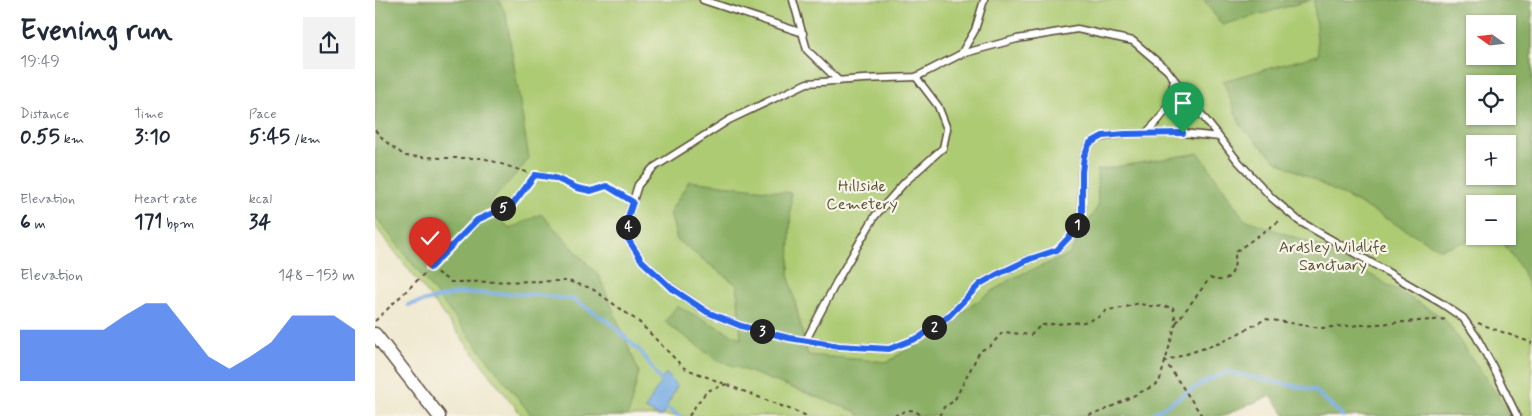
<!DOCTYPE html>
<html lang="en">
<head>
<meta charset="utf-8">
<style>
	body { margin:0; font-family:Mynerve,sans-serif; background:#f2f2f3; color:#1f2937; height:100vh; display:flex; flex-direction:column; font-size:19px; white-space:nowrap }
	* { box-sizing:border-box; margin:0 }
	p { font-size:16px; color:#747a83 }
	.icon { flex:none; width:28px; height:28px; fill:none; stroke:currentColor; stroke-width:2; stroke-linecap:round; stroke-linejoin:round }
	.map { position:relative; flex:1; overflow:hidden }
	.sheet { display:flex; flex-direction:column; background:#fff; width:375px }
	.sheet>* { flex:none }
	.needle { width:32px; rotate:285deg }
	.buttons { position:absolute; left:1091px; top:15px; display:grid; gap:10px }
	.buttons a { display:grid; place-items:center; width:50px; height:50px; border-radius:0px; background:#fff; box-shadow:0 1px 4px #0004; font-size:25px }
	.pin { position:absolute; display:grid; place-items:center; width:42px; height:42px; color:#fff; margin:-51px -21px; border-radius:50% 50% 50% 0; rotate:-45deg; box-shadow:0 0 5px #0007 }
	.pin .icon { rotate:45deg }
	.km { position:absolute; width:25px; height:25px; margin:-12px; border-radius:50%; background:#222; color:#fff; font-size:14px; line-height:25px; text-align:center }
	.round { display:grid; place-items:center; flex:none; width:52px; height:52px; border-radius:0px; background:#f2f2f3 }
	.headline { display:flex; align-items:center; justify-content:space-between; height:85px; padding:0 20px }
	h1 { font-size:28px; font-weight:700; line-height:38px }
	.metrics { display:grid; grid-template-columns:repeat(3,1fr); gap:8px; height:85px; padding:5px 20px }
	.metrics div { display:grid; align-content:center }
	.metrics b { font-size:21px; font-weight:700 }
	.metrics small { font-size:14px; font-weight:400 }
	.metrics p { font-size:14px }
	.chart { height:140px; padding:10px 20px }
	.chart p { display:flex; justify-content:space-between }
	.chart svg { width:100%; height:90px; margin-top:5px; fill:#2563eb; opacity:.7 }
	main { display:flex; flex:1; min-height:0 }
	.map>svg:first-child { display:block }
	.green { fill:#adcb73; stroke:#747a48; fill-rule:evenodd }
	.forest { fill:#8aaf65; stroke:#626c42; fill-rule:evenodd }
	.water { fill:#77ace4; stroke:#596b81 }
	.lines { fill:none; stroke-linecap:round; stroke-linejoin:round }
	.stream { stroke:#77ace4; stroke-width:4 }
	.lane-casing { stroke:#564638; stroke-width:9 }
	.street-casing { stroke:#564638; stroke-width:15 }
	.path { stroke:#564638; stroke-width:2; stroke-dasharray:4 4; stroke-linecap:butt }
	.lane { stroke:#fff; stroke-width:6 }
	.street { stroke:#fff; stroke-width:12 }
	.route-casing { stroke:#fff; stroke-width:10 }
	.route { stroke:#2563eb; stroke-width:6 }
	.labels { text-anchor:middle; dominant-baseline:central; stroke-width:4.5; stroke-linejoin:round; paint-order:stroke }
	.park-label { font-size:16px; fill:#585233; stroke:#f7f3e8 }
</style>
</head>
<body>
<main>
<section class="sheet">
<div class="headline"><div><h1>Evening run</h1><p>19:49</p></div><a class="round"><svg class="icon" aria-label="share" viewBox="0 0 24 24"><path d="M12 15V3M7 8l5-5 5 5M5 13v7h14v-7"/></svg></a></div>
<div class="metrics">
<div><p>Distance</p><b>0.55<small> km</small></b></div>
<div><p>Time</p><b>3:10</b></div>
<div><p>Pace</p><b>5:45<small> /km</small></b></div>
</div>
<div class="metrics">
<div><p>Elevation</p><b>6<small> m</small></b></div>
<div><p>Heart rate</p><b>171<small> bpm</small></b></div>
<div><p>kcal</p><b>34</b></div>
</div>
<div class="chart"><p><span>Elevation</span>148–153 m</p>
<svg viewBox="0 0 160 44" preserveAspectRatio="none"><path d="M0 44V19L10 19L20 19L30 19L40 19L50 12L60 6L70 6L80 19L90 32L100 38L110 32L120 25L130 12L140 12L150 12L160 19V44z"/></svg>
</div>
</section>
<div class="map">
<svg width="1157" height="416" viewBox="0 0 1157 416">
	<rect width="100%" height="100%" fill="#f7f3e8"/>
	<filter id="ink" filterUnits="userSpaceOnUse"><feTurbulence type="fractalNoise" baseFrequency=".02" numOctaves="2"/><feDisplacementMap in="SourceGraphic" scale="10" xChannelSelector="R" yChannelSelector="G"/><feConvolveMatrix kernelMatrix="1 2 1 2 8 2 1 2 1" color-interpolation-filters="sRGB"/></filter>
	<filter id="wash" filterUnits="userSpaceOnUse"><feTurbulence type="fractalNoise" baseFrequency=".0096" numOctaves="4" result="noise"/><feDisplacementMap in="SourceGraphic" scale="20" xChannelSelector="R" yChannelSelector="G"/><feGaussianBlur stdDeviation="1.12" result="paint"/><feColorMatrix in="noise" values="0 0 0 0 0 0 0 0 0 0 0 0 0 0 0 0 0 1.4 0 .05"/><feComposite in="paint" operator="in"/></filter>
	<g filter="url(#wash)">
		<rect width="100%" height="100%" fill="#efe7cc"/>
		<path class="green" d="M 0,0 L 1157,0 L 1157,416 L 918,416 L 893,384 L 852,416 L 147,416 L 0,226 ZM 1100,24 L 1132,24 L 1132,56 L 1100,56 ZM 1100,84 L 1132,84 L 1132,116 L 1100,116 ZM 1100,144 L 1132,144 L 1132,176 L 1100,176 ZM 1100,204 L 1132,204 L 1132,236 L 1100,236 Z"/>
		<g class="forest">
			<polygon points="0,0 124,0 131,15 154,159 114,204 134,229 166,214 224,276 264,372 253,416 157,416 0,216"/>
			<polygon points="829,0 936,0 847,25"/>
			<path d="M 939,0 L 1157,0 L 1157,296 L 1147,270 L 1123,236 L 1132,236 L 1132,204 L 1100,204 L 1100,236 L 1110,236 L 1065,249 L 985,204 L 900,160 L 866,126 L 848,81 L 943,55 ZM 1100,24 L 1132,24 L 1132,56 L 1100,56 ZM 1100,84 L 1132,84 L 1132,116 L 1100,116 ZM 1100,144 L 1132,144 L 1132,176 L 1100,176 Z"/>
			<polygon points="824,153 869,219 952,249 1069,318 1127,402 1134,416 911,416 896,396 845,416 484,416 482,412 340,359 290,322 302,306 366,339 362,285 302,240 295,212 314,181 416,193 414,277 433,355 513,362 637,278 694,255 723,206 722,170"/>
		</g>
		<polygon class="water" points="291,373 302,386 287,416 283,416 270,409"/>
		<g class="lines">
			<g class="stream">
				<polyline points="33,305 85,293 156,294 199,300 234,322 267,353 286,381 290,383"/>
				<polyline points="291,408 305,416"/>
				<polyline points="774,416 828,383 852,372 939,390 968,416"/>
			</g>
		</g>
	</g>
	<g filter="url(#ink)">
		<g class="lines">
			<defs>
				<g id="lane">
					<polyline points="328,0 428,33"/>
					<polyline points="418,0 432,50 464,81"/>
					<polyline points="586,54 600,30 609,0"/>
					<path d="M 770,134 C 791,114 794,108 799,80"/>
					<polyline points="844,137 808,133 750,134 728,137 715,143 709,156 707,173 707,215 698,233 682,250 655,259 621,275 605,284 574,316 545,337 514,349 464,346 415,338 366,326 332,312 297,288 267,261 253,239 253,217 263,185 278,168 354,120 432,83 488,79 541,77 586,54 642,39 702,29 758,41 792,70 862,160 897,198 924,221 1066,303 1088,318 1101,336 1118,367 1142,416"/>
					<polyline points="431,340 462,281 500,216 530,182 568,148 572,129 563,106 541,77"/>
				</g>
				<polyline id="street" points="0,334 64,416"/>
			</defs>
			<use href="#lane" class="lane-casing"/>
			<use href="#street" class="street-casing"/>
			<g class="path">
				<polyline points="0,130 10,141 30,156 66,158 108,158 160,175"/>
				<polyline points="55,268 76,282 193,281 216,288 264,322 309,368 432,416"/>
				<polyline points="0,321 79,245 103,220 138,204 160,175 180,178 202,189 216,191 232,186 250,197"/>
				<path d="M 801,323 L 835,278 C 856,286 861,270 860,252 L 907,219"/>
				<polyline points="1103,323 1157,343"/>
				<polyline points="314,416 321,405 332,391 352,384"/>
				<path d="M 519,416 C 529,411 538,406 546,416"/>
				<polyline points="564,416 569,407 579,401 605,351 615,346 628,332 656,335 666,325 709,322 722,318 732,310 748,308 764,303 772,306 798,307 801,323 784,383 726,412 709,416"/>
				<polyline points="827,416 790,361 845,343 891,319 945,328 1072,319"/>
			</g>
			<use href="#lane" class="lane"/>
			<use href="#street" class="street"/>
		</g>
	</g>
	<g class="lines" filter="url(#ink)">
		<defs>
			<polyline id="route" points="55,268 102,220 138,204 160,175 180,178 202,188 216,191 232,186 258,202 253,217 253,239 267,261 296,288 332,312 366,326 414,338 464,346 514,349 545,337 574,316 605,284 621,275 655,259 682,250 698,233 707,215 707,172 709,156 715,143 728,136 750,134 808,133"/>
		</defs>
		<use href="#route" class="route-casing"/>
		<use href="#route" class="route"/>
	</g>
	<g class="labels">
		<g class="park-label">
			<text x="487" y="186">Hillside<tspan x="487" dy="18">Cemetery</tspan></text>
			<text x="958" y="247">Ardsley Wildlife<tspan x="958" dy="18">Sanctuary</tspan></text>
		</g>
	</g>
</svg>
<div class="buttons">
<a><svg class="needle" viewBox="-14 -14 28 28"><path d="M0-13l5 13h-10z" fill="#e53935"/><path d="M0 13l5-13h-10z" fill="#747a83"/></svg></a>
<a><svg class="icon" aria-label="locate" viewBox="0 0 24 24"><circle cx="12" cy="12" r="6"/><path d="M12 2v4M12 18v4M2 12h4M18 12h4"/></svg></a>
<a>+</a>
<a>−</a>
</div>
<div class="pin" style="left:808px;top:133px;background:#1e9e55"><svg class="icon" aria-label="arrive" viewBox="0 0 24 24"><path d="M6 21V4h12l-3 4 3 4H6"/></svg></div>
<div class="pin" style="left:55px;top:268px;background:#d93025"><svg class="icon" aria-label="check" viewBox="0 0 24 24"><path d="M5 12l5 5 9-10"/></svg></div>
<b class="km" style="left:702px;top:225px">1</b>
<b class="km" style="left:559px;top:327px">2</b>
<b class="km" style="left:387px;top:331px">3</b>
<b class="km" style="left:253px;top:227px">4</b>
<b class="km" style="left:128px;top:208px">5</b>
</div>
</main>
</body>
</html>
